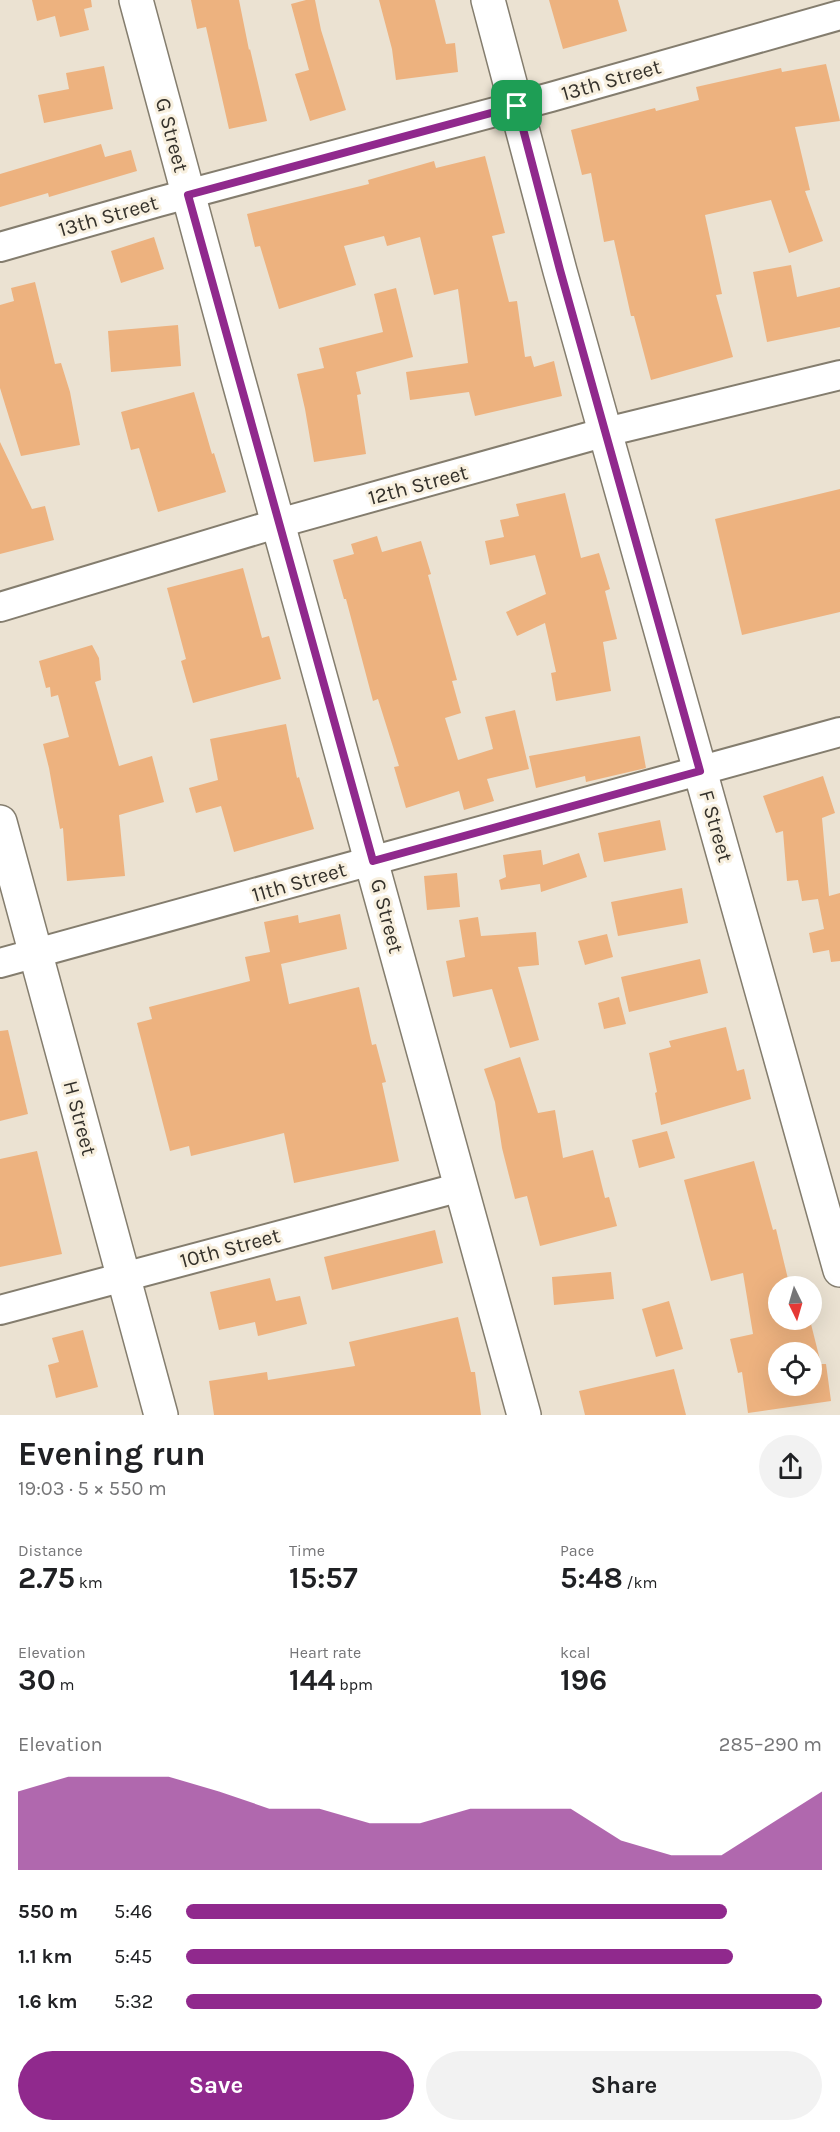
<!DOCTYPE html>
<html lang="en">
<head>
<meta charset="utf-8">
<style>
	body { margin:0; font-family:Karla,sans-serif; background:#f2f2f2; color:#202124; height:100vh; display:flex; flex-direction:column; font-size:22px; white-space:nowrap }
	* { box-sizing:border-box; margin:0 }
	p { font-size:20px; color:#757577 }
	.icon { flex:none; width:33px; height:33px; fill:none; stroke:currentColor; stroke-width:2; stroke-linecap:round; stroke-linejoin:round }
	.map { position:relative; height:1415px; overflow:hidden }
	.details { display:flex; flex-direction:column; background:#fff; flex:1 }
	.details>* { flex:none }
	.needle { width:39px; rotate:175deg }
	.fabs { position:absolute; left:768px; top:1276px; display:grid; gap:12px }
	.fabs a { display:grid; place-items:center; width:54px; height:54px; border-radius:50%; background:#fff; box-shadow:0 6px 24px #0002; font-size:30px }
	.pin { position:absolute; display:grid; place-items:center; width:51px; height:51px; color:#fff; margin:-26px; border-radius:12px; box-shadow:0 3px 9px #0006 }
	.round { display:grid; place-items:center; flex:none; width:63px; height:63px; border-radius:32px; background:#f2f2f2 }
	.overview { display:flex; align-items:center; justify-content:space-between; height:102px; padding:0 18px }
	h1 { font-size:33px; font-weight:700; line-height:45px }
	.stats { display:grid; grid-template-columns:repeat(3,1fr); gap:9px; height:102px; padding:6px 18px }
	.stats div { display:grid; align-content:center }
	.stats b { font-size:30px; font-weight:700 }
	.stats small { font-size:16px; font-weight:400 }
	.stats p { font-size:16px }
	.chart { height:168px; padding:12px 18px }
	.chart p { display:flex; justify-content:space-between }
	.chart svg { width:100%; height:108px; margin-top:6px; fill:#90298d; opacity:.7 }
	.cta { display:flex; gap:12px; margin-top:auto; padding:12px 18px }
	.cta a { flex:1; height:69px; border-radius:36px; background:#90298d; color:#fff; font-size:24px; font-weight:700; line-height:69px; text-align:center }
	.cta a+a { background:#f2f2f2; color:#202124 }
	ul { padding:0 18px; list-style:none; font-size:20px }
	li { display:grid; grid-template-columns:96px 72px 1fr; align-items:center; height:45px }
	li i { height:15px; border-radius:8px; background:#90298d }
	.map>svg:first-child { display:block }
	.building { fill:#edb27f; fill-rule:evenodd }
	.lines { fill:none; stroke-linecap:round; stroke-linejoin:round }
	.minor-casing { stroke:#847d6e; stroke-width:32 }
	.tertiary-casing { stroke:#847d6e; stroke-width:36 }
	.secondary-casing { stroke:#847d6e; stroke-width:36 }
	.minor { stroke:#fff; stroke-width:28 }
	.tertiary { stroke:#fff; stroke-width:33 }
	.secondary { stroke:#fff; stroke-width:33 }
	.route-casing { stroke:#fff; stroke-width:12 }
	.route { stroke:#90298d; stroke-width:8 }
	.labels { text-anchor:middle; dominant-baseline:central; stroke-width:6; stroke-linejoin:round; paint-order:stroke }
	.street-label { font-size:21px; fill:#34312b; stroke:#f8f0df }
</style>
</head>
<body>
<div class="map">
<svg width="840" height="1415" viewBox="0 0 840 1415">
	<rect width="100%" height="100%" fill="#ebe2d2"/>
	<g class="building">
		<polygon points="32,0 91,0 92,7 84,9 89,30 60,37 55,16 37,21"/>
		<polygon points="191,0 239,0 249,50 250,49 267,121 229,129 206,27 197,29"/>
		<polygon points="306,0 315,0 321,30 346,110 310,121 295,74 309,70 291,4"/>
		<polygon points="379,0 435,0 446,44 455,43 458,72 396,80 392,49"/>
		<polygon points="549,0 618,0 627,31 563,49"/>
		<polygon points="826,64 840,121 795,127 810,190 805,191 823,241 789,253 771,200 705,215 722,294 716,295 733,357 651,380 634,316 631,316 614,240 604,242 591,173 582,175 571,130 655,108 656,111 699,100 696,87 781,68 782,72"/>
		<polygon points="104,66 113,109 44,123 38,95 69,89 66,73"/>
		<polygon points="101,144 105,157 131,150 137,171 49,197 48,193 0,207 0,174"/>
		<polygon points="485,156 505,233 492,236 509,302 517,301 525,357 531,356 534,367 554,361 562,396 475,416 469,392 410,400 406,372 468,363 458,289 434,295 420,237 387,246 384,236 344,246 356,285 279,309 260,246 255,247 247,214 369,184 368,180 434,161 436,168"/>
		<polygon points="154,237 164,269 121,283 111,251"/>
		<polygon points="791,265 797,297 840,287 840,327 767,342 753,272"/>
		<polygon points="35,282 55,364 61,363 70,392 80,445 21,456 0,388 0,305 14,301 11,288"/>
		<polygon points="396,288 413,357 356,372 361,394 357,395 366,454 314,462 305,409 297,374 324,368 319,348 383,332 374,294"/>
		<polygon points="178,325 181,366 111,372 108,331"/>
		<polygon points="194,392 212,454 214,453 226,492 158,512 139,448 131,450 121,412"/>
		<polygon points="0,442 32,509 45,506 54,540 0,554"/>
		<polygon points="840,489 840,612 742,635 715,519"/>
		<polygon points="565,493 581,558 599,553 610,589 605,591 617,639 603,642 611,691 556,701 551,673 556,672 545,623 517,636 506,612 546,594 535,555 490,565 485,541 504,537 500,520 519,516 516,504"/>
		<polygon points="377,536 382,552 421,541 431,574 428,575 457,680 452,681 461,713 445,718 458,760 493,749 485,717 515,710 529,769 487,779 494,801 464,810 459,791 406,808 394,767 399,766 378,699 373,701 346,599 344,599 333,560 354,554 351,544"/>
		<polygon points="243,568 262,638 269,636 281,679 193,703 181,661 186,659 167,588"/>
		<polygon points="92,645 99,658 101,680 95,682 119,766 152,756 164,802 119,815 125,876 67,881 63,828 60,829 49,768 43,744 69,737 58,695 51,697 50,687 46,688 39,661"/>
		<polygon points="286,724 297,778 299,777 314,829 234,852 221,806 196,813 189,788 218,780 210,739"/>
		<polygon points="640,736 646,768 586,782 585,776 536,788 529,756"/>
		<polygon points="823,776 835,813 822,818 829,896 840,893 840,961 831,962 829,950 813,953 809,933 824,929 818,899 802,901 798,880 787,881 783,831 776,833 763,796"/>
		<polygon points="660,820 666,850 604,862 598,833"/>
		<polygon points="541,850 543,865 579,853 587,877 541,892 540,884 501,890 499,880 506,877 503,855"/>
		<polygon points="457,873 460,907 427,910 424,876"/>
		<polygon points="682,888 688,923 618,936 611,902"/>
		<polygon points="340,914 347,949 281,964 289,1004 359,987 372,1045 376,1044 386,1082 382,1083 399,1161 294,1183 284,1133 191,1156 189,1146 170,1151 137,1023 152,1019 149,1007 250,981 245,957 270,952 264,922 298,915 299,923"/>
		<polygon points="478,917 481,936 536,932 539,965 518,967 539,1040 510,1048 492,989 453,997 446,961 465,957 459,920"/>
		<polygon points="607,934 613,957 585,965 578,941"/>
		<polygon points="700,959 708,993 629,1012 621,977"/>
		<polygon points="619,997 626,1024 604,1029 598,1003"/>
		<polygon points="726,1027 737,1071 744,1069 751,1099 661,1125 655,1093 657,1092 649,1053 671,1047 669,1041"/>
		<polygon points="8,1030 28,1114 0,1121 0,1031"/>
		<polygon points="520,1057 538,1113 555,1110 563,1158 593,1150 605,1198 609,1197 617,1226 540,1246 527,1196 515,1199 502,1148 495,1102 484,1069"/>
		<polygon points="667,1131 675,1158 639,1168 632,1140"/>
		<polygon points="37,1151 62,1254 0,1267 0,1159"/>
		<path d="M 754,1161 L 773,1230 L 776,1229 L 788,1279 L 800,1277 L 802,1287 L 778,1287 L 778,1320 L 810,1320 L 821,1364 L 826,1364 L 831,1401 L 748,1413 L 742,1372 L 738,1373 L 730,1339 L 753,1334 L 743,1273 L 711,1281 L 684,1180 ZM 778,1353 L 812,1353 L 812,1386 L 778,1386 Z"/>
		<polygon points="435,1230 443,1263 332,1290 324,1257"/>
		<polygon points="611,1272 614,1299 554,1305 552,1277"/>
		<polygon points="270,1278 276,1301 300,1296 307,1324 258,1336 255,1322 219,1330 210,1292"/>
		<polygon points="669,1301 683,1349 656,1357 642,1309"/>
		<polygon points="458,1317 471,1372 475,1372 481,1415 214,1415 209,1381 267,1372 268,1380 355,1366 349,1342"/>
		<polygon points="83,1330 98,1387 56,1398 48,1365 59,1362 52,1338"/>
		<polygon points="674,1369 686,1415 585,1415 579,1391"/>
	</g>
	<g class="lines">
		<defs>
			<g id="minor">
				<polyline points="0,247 158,202 551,97 840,15"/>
				<polyline points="0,607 279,523 606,432 840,375"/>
				<polyline points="0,963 840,732"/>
				<polyline points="0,1310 461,1187"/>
			</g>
			<g id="tertiary">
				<polyline points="136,0 234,364 524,1415"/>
				<polyline points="488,0 560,271 840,1270"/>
			</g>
			<polyline id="secondary" points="0,822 161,1415"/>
		</defs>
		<use href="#minor" class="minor-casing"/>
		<use href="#tertiary" class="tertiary-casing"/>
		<use href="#secondary" class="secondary-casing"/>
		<use href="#minor" class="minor"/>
		<use href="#tertiary" class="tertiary"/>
		<use href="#secondary" class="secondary"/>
	</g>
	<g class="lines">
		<defs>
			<polygon id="route" points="517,106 560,270 700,771 373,861 188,195"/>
		</defs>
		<use href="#route" class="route-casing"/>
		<use href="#route" class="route"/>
	</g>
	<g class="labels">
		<g class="street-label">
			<text transform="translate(611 80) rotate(-16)">13th Street</text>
			<text transform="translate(172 135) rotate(75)">G Street</text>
			<text transform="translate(108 216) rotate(-16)">13th Street</text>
			<text transform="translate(418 485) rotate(-15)">12th Street</text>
			<text transform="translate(716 826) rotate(74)">F Street</text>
			<text transform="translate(299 882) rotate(-16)">11th Street</text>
			<text transform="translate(387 916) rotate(75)">G Street</text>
			<text transform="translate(80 1118) rotate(75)">H Street</text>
			<text transform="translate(230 1248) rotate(-15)">10th Street</text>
		</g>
	</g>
</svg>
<div class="fabs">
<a><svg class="needle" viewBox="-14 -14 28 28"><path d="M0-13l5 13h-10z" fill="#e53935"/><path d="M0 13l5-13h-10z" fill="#757577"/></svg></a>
<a><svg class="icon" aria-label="locate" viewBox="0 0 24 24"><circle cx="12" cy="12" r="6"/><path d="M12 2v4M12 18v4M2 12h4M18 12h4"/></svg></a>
</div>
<div class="pin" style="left:517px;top:106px;background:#1e9e55"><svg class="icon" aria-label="arrive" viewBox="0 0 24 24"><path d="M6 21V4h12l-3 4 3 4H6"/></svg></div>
</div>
<section class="details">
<div class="overview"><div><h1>Evening run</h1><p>19:03 · 5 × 550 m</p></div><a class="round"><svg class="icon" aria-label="share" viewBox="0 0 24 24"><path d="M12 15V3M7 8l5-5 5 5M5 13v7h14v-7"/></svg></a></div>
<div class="stats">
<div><p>Distance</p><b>2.75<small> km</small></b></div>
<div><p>Time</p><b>15:57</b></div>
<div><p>Pace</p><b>5:48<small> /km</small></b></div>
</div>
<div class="stats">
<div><p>Elevation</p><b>30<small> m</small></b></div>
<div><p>Heart rate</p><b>144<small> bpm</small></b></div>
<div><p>kcal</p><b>196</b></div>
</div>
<div class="chart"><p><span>Elevation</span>285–290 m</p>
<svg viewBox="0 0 160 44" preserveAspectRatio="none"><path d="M0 44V12L10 6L20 6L30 6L40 12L50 19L60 19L70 25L80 25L90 19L100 19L110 19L120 32L130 38L140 38L150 25L160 12V44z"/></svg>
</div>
<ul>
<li><b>550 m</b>5:46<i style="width:85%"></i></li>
<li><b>1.1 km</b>5:45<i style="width:86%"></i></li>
<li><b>1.6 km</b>5:32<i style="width:100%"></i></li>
</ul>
<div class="cta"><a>Save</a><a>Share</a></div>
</section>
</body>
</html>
